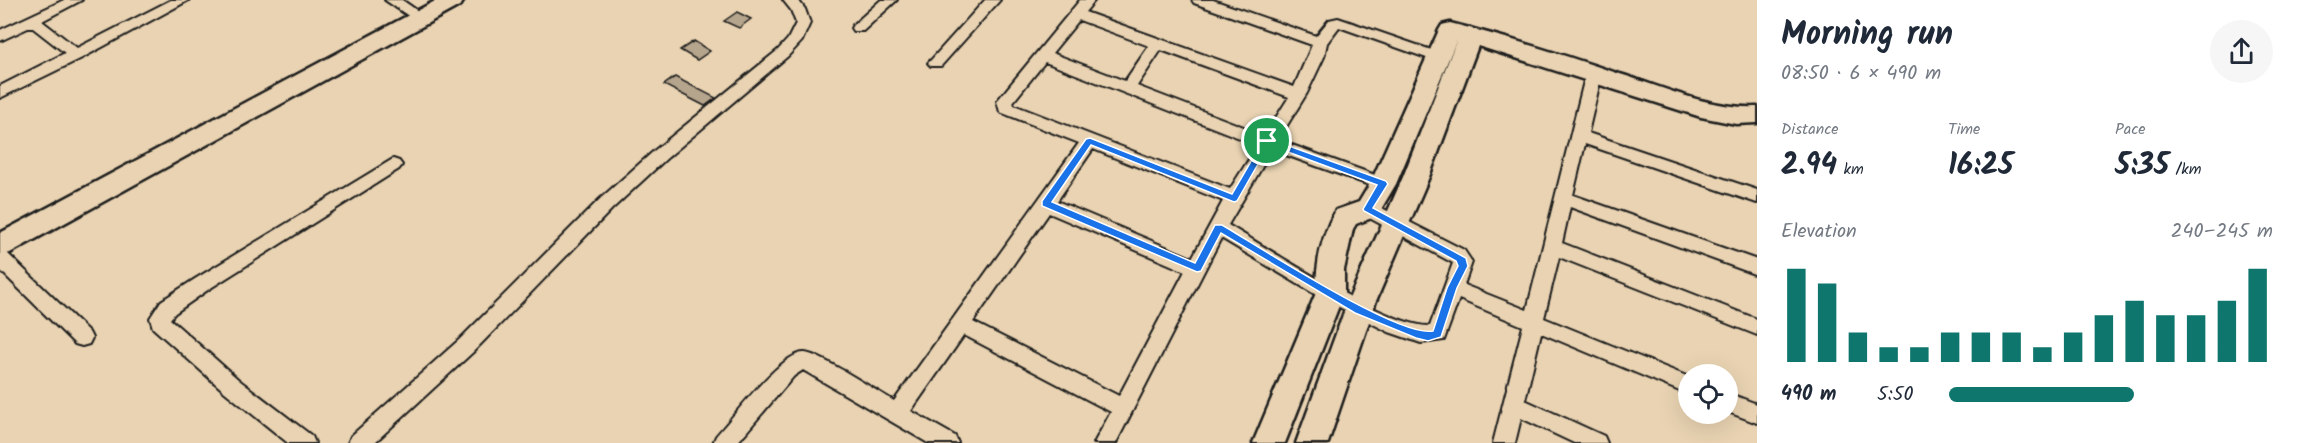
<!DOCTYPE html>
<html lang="en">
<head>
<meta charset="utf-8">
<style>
	body { margin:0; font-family:Kalam,sans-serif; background:#f6f6f7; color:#1f2937; height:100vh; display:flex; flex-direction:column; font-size:22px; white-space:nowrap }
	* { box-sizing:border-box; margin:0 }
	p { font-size:20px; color:#747a83 }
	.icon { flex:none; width:33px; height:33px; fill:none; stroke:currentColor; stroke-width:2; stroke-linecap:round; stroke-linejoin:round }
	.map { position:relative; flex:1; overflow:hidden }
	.panel { display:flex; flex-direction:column; background:#fff; width:540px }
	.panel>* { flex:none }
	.fabs { position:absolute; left:1678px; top:364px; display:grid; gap:12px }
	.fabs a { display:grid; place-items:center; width:60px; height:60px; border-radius:50%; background:#fff; box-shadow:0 6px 24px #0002; font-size:30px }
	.pin { position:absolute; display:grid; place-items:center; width:51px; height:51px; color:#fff; margin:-26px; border:3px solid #fff; border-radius:50%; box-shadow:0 2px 6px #0007 }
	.round { display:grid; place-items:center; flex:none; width:63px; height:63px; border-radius:32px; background:#f6f6f7 }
	.headline { display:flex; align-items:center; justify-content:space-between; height:102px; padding:0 24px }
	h1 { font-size:33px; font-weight:800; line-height:45px }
	.metrics { display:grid; grid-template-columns:repeat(3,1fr); gap:9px; height:102px; padding:6px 24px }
	.metrics div { display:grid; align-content:center }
	.metrics b { font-size:30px; font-weight:800 }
	.metrics small { font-size:16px; font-weight:400 }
	.metrics p { font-size:16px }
	.chart { height:168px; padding:12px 24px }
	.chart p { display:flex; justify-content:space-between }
	.chart svg { width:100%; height:108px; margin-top:6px; stroke:#0f766e; stroke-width:6 }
	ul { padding:0 24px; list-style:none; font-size:20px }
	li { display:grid; grid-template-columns:96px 72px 1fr; align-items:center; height:45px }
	li i { height:15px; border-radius:8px; background:#0f766e }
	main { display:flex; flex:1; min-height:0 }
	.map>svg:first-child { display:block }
	.building { fill:#b6a58d; stroke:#1c1c1c; stroke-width:1.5 }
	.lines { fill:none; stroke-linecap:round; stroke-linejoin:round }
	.street-casing { stroke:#1c1c1c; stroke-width:4 }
	.secondary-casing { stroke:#1c1c1c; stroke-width:5 }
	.street { fill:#e9d3b2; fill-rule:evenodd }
	.secondary { fill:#e9d3b2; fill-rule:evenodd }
	.route { fill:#1a73e8; stroke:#fff; stroke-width:1.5; fill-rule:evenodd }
</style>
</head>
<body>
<main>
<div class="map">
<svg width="1757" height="443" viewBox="0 0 1757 443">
	<rect width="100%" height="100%" fill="#e9d3b2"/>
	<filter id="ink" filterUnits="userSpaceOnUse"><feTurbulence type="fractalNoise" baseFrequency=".0167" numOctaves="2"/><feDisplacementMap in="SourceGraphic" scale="12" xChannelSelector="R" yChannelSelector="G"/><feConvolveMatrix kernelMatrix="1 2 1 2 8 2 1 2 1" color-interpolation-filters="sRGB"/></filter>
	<g filter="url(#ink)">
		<g class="building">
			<polygon points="737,12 751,19 739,28 724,21"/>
			<polygon points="694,41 710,51 697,60 680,50"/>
			<polygon points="675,77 716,98 705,106 664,85"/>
		</g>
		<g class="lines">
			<defs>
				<g id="street">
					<polygon points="64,0 82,0 42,21 77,48 171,0 189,0 82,58 0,98 0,86 65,53 33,28 28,28 0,41 0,30"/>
					<polygon points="385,0 402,0 428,18 421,22 416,21"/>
					<polygon points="783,0 798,0 805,9 810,23 802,41 788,56 667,158 612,209 473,352 374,443 348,443 351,436 459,340 600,199 655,150 778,50 788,39 796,23 791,10"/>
					<polygon points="881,0 897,0 863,31 853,31 851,28 853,25"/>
					<polygon points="985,0 1000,0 941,66 931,66 928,63 931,60"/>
					<path d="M 1080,0 L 1095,0 L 1085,12 L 1294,87 L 1312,45 L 1194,3 L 1192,0 L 1213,0 L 1316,36 L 1329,20 L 1338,18 L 1443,54 L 1446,57 L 1438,62 L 1339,27 L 1327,43 L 1324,57 L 1307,93 L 1278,140 L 1389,180 L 1392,184 L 1389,188 L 1383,190 L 1272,150 L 1228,225 C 1269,249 1388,327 1430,326 L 1453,263 L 1362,214 L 1359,209 L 1362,204 L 1368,202 L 1374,204 L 1464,250 L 1472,262 L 1464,285 L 1527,310 L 1586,73 L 1594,68 L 1599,69 L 1602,73 L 1588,133 L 1757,190 L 1757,203 L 1585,144 L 1573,195 L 1757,260 L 1757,275 L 1570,207 L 1562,243 L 1757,319 L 1757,335 L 1559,257 L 1544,318 L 1689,377 L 1689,395 L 1541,333 L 1525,400 L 1604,436 L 1607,443 L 1574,443 L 1521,418 L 1515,443 L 1493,443 L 1523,326 L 1459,299 L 1444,340 L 1421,343 L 1389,332 L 1323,299 L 1221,238 L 1116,443 L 1094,443 L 1111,412 L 964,335 L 911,411 L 955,436 L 958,443 L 928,443 L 803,370 L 794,376 L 737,443 L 713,443 L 716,436 C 733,418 782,351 805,353 C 822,355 876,391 894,401 L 1079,143 L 1000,112 L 997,101 ZM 1079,20 L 1149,46 L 1125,81 L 1052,53 ZM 1161,50 L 1289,97 L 1265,135 L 1249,129 L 1137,86 ZM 1045,62 L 1237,137 L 1258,145 L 1230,189 L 1014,105 L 1013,102 ZM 1093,149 L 1223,201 L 1192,258 L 1057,201 ZM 1049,213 L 1185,271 L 1119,396 L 973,322 Z"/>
					<polygon points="393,159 399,161 402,165 399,169 209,289 175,313 170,319 239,380 312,436 315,443 288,443 225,392 153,328 150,318 161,301 195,279"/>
					<polygon points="0,251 7,253 89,332 92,338 89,344 82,346 75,344 0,270"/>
					<polygon points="1728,393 1757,404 1757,423 1728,412"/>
				</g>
				<g id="secondary">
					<polygon points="437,0 464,0 461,5 10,253 0,256 0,233"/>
					<path d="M 1450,23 C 1506,37 1564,55 1620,74 C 1665,88 1710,109 1757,107 L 1757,123 L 1736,124 L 1701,117 L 1478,46 L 1429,177 L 1376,301 L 1328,443 L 1296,443 L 1348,301 L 1403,177 L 1457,39 L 1396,184 L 1377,216 L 1356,224 L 1353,229 L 1344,270 L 1344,293 L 1285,443 L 1253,443 L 1316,293 C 1316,263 1321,236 1336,210 L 1359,202 L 1371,182 L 1439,30 L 1442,25 Z"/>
				</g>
			</defs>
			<use href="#street" class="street-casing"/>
			<use href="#secondary" class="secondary-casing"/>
			<use href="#street" class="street"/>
			<use href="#secondary" class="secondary"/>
		</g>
	</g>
	<path class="route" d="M 1090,138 L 1232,194 L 1264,139 L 1267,138 L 1386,181 L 1388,184 L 1373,208 L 1466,258 L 1468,266 L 1457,288 L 1441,337 L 1428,341 L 1416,338 L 1355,313 L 1221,233 L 1201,271 L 1197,272 L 1042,206 L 1042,201 L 1086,139 ZM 1091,145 L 1234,202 L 1237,201 L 1269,145 L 1377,185 L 1363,209 L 1364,211 L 1456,261 L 1458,266 L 1447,288 L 1433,331 C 1399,338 1258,246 1222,225 L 1215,225 L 1195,263 L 1052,202 Z"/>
</svg>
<div class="fabs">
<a><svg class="icon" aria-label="locate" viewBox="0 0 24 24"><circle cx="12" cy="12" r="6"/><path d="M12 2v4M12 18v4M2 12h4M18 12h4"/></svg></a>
</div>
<div class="pin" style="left:1267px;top:141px;background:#1e9e55"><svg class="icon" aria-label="arrive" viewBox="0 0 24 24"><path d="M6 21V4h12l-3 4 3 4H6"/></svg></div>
</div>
<section class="panel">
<div class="headline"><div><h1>Morning run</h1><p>08:50 · 6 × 490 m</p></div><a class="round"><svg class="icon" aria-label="share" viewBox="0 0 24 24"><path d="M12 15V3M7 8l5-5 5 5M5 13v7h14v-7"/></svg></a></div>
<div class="metrics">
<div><p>Distance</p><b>2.94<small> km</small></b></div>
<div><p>Time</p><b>16:25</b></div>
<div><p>Pace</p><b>5:35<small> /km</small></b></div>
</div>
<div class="chart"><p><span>Elevation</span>240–245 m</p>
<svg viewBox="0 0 160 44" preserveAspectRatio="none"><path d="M5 44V6M15 44V12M25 44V32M35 44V38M45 44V38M55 44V32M65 44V32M75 44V32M85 44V38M95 44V32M105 44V25M115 44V19M125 44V25M135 44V25M145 44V19M155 44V6"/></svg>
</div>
<ul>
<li><b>490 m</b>5:50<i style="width:57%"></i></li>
</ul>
</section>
</main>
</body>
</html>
